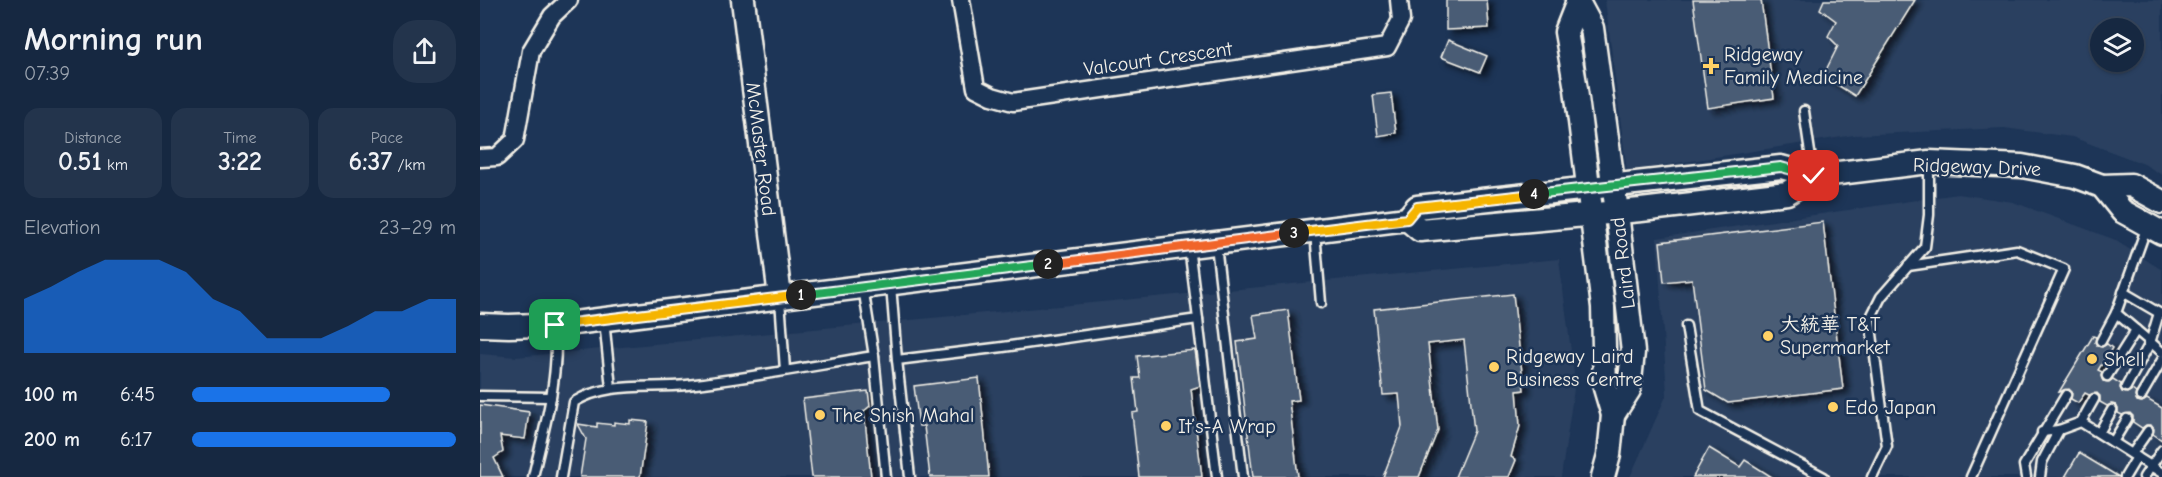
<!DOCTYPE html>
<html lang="en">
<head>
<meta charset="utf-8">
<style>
	body { margin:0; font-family:"Comic Neue","LXGW WenKai TC",sans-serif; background:#23344c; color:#f1f3f6; height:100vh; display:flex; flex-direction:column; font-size:22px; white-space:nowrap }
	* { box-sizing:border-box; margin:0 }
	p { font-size:20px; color:#9ea6b1 }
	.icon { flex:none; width:33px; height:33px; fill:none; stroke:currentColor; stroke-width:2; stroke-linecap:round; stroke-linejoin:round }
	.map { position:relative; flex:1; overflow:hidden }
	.panel { display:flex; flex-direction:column; background:#162841; width:480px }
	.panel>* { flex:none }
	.buttons { position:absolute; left:1610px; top:18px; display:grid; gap:12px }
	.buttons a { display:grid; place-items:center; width:54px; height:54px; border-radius:50%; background:#162841; box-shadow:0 2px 4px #0004,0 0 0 2px #35445a; font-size:30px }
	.pin { position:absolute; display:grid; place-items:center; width:51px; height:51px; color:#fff; margin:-26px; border-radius:12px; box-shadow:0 3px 9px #0006 }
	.km { position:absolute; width:30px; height:30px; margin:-15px; border-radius:50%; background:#222; color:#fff; font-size:16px; line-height:30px; text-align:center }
	.round { display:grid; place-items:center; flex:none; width:63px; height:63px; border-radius:24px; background:#23344c }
	.head { display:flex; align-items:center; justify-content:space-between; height:102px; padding:0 24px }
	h1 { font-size:33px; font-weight:600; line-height:45px }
	.figures { display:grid; grid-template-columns:repeat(3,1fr); gap:9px; height:102px; padding:6px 24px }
	.figures div { display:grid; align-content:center; border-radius:15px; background:#23344c; text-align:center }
	.figures b { font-size:26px; font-weight:600 }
	.figures small { font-size:16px; font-weight:400 }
	.figures p { font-size:16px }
	.chart { height:168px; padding:12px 24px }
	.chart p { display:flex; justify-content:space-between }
	.chart svg { width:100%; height:108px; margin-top:6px; fill:#1a73e8; opacity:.7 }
	ul { padding:0 24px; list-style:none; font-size:20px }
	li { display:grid; grid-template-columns:96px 72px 1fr; align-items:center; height:45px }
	li i { height:15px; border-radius:8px; background:#1a73e8 }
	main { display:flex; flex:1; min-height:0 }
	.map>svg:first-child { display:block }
	.built { fill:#2a4060; fill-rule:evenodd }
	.building { fill:#485b74; stroke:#f4f1e8; stroke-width:1.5; filter:url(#shadow) }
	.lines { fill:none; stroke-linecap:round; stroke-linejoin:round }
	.lane-casing { stroke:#f4f1e8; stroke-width:13 }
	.street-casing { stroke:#f4f1e8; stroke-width:21 }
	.secondary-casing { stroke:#f4f1e8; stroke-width:27 }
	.lane { stroke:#1d3557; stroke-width:8 }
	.street { stroke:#1d3557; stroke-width:16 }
	.secondary { stroke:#1d3557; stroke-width:22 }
	.split-1-casing { stroke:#fff; stroke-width:12 }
	.split-2-casing { stroke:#fff; stroke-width:12 }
	.split-3-casing { stroke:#fff; stroke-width:12 }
	.split-4-casing { stroke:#fff; stroke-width:12 }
	.split-5-casing { stroke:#fff; stroke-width:12 }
	.split-1 { stroke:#f5b400; stroke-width:8 }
	.split-2 { stroke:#22a559; stroke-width:8 }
	.split-3 { stroke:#f0652b; stroke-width:8 }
	.split-4 { stroke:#f5b400; stroke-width:8 }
	.split-5 { stroke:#22a559; stroke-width:8 }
	.poi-dot { fill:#ffd166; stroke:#1d3557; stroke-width:2 }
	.labels { text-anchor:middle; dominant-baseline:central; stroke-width:5; stroke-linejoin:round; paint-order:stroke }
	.poi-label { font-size:20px; fill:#f4f1e8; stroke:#1d3557; text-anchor:start }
	.street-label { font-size:20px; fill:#f4f1e8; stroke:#1d3557 }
</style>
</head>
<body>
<main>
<section class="panel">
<div class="head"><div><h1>Morning run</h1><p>07:39</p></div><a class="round"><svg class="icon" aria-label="share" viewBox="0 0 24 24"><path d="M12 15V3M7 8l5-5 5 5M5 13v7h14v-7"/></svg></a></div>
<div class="figures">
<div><p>Distance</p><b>0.51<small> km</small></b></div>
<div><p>Time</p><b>3:22</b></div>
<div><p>Pace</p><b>6:37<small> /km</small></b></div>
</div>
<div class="chart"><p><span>Elevation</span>23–29 m</p>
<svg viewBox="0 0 160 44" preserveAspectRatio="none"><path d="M0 44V22L10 17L20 11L30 6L40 6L50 6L60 11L70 22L80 27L90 38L100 38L110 38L120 33L130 27L140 27L150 22L160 22V44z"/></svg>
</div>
<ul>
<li><b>100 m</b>6:45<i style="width:75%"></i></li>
<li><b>200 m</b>6:17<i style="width:100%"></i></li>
</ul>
</section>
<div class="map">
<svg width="1682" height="477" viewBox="0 0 1682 477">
	<defs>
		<filter id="shadow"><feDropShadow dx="6" dy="4" stdDeviation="3" flood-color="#0009"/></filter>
	</defs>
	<rect width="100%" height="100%" fill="#1d3557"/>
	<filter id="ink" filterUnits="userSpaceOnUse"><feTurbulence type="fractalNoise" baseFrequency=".0167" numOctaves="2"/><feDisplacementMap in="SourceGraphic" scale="12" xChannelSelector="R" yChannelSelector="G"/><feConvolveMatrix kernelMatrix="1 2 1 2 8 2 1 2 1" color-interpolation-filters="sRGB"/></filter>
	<g filter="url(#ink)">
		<g class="built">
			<path d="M 1125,0 L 1682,0 L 1682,175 L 1664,164 L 1592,137 L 1524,128 L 1374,135 L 1147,171 ZM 1620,28 L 1653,28 L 1653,62 L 1620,62 Z"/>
			<polygon points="1478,194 1533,202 1633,239 1682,270 1682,477 1150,477 1187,394 1177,238"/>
			<polygon points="1079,259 1095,382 1081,477 0,477 0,354 36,357"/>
		</g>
		<g class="building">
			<polygon points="966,0 1007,0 1009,28 966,30"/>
			<polygon points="1213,0 1281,0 1294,98 1228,108"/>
			<polygon points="1344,0 1435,0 1375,96 1343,76 1358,46 1348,36 1356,21 1340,9"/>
			<polygon points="968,40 1007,56 1000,72 961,57"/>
			<polygon points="911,93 916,133 898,136 893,95"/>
			<polygon points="1343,222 1363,389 1248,403 1226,390 1212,279 1184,282 1180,242"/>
			<polygon points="1033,294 1044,390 1037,391 1040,426 1031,457 1036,460 1029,477 975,477 994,431 984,340 948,344 958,430 939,477 903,477 922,427 919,394 903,395 894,309"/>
			<polygon points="808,310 819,400 809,401 818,477 773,477 757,342 777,339 773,315"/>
			<polygon points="1613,336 1616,337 1615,342 1618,346 1622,347 1627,344 1632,348 1618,370 1622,372 1621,376 1623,381 1629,382 1633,379 1641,384 1640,388 1642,392 1647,393 1652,390 1656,393 1655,397 1657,401 1662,402 1667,399 1682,408 1682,440 1673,434 1674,429 1671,425 1666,425 1662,428 1653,422 1653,416 1650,413 1642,415 1638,413 1638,409 1636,405 1631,404 1627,406 1620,402 1620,396 1617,393 1609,395 1605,393 1598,403 1591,399 1592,392 1589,389 1579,392"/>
			<polygon points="715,350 720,386 711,389 722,477 659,477 652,413 658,412 654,378 660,378 657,356"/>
			<polygon points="499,378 509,477 450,477 444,426 439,426 434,386"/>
			<polygon points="388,391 390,406 384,411 391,477 332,477 323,399"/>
			<polygon points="0,405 49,412 45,439 20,436 23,452 14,458 23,477 0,477"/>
			<polygon points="150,420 168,422 160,477 100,477 106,439 98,424 117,427 117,423 134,425 134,422 150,424"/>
			<polygon points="1229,448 1260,467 1265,460 1292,477 1213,477"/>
			<polygon points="1599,453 1639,477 1585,477"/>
		</g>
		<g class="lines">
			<defs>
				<g id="lane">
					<polyline points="1324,111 1333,173"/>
					<polyline points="1667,226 1636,313 1682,352"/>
					<polyline points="835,232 841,303"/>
					<polyline points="736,245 763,477"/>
					<polyline points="1428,266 1537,250 1584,269 1491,477"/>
					<polyline points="411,285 417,360 523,347 718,319 709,247"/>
					<polyline points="383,287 394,356 406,477"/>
					<polyline points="1643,292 1679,313 1670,343 1646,387"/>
					<polyline points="300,299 305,370"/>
					<polyline points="718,319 737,477"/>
					<polyline points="124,320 131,388"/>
					<polyline points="1206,326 1220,411 1344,477"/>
					<polyline points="1621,341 1636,313"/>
					<polyline points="417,360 430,477"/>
					<polyline points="1627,376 1656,330"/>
					<polyline points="0,396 71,397"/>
					<polyline points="1661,396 1682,360"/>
					<polyline points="1601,422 1614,399"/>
					<polyline points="1562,432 1579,430 1601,422 1682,473"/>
					<polyline points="1619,433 1632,410"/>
					<polyline points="1633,442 1647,419"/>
					<polyline points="1652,454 1668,431"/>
					<path d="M 53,477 C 64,428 80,377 75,327"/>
					<path d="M 81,477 L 94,402 C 129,381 169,389 207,385 C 270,378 332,366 394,356"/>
					<polyline points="1392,477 1407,446 1390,319 1401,297 1445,247 1449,215 1449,162"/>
					<polyline points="1546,477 1544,465 1586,395"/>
					<polyline points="1560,477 1562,462 1579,430"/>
					<polyline points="1645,477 1657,457"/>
					<polyline points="1664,477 1682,450"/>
				</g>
				<g id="street">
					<polyline points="481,0 496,88 512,96 533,102 907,47 921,20 919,0"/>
					<polyline points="0,158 17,157 35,140 51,51 72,16 89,0"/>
				</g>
				<g id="secondary">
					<polyline points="263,0 300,297"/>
					<polyline points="1097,0 1112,28 1137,212 1153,352 1149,390 1133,415"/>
					<polyline points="1097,4 1086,32 1096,89 1123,307 1125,388 1133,415 1129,455 1123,477"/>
					<polyline points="1622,186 1642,211 1682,233"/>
					<polyline points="927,219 940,230 1161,210 1307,193 1334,176"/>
					<polyline points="0,325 29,326 86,324 927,219 937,207 1301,167 1334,176 1449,162 1542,166 1595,176 1622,186 1651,185 1682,202"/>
				</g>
			</defs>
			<use href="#lane" class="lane-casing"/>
			<use href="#street" class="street-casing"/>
			<use href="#secondary" class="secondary-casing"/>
			<use href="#lane" class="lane"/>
			<use href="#street" class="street"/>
			<use href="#secondary" class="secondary"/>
		</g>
	</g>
	<g class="lines" filter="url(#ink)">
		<defs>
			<polyline id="split-1" points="75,325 321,295"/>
			<polyline id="split-2" points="321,295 568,264"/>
			<polyline id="split-3" points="568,264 814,233"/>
			<polyline id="split-4" points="814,233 927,219 937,207 1054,194"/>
			<polyline id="split-5" points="1054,194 1301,167 1334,176"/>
		</defs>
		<use href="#split-1" class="split-1-casing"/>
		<use href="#split-2" class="split-2-casing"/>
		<use href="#split-3" class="split-3-casing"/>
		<use href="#split-4" class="split-4-casing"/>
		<use href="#split-5" class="split-5-casing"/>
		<use href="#split-1" class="split-1"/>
		<use href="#split-2" class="split-2"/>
		<use href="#split-3" class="split-3"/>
		<use href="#split-4" class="split-4"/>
		<use href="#split-5" class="split-5"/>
	</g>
	<g class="poi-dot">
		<path d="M1228 57h6v6h6v6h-6v6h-6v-6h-6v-6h6z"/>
		<circle cx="1288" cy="336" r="6"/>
		<circle cx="1612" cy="359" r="6"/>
		<circle cx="1014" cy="367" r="6"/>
		<circle cx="1353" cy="407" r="6"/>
		<circle cx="340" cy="415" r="6"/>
		<circle cx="686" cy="426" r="6"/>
	</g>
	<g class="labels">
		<g class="poi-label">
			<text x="1244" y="54">Ridgeway<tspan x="1244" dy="23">Family Medicine</tspan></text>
			<text x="1300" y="324">大統華 T&amp;T<tspan x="1300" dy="23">Supermarket</tspan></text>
			<text x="1026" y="356">Ridgeway Laird<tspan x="1026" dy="23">Business Centre</tspan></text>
			<text x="1624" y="359">Shell</text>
			<text x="1365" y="407">Edo Japan</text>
			<text x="352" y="415">The Shish Mahal</text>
			<text x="698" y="426">It’s-A Wrap</text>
		</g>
		<g class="street-label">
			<text transform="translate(678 59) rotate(-8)">Valcourt Crescent</text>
			<text transform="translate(281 149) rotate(83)">McMaster Road</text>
			<text transform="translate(1497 167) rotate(2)">Ridgeway Drive</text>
			<text transform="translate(1143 263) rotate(-97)">Laird Road</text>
		</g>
	</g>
</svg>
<div class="buttons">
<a><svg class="icon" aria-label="layers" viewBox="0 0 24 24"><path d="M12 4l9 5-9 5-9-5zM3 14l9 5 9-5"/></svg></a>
</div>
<div class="pin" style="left:75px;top:325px;background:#1e9e55"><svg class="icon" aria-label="arrive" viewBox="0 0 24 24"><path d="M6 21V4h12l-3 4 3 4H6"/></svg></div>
<div class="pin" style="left:1334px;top:176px;background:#d93025"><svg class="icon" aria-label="check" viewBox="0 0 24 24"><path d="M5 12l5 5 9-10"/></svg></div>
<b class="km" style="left:321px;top:295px">1</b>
<b class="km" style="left:568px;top:264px">2</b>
<b class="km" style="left:814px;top:233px">3</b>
<b class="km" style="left:1054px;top:194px">4</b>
</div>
</main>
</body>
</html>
